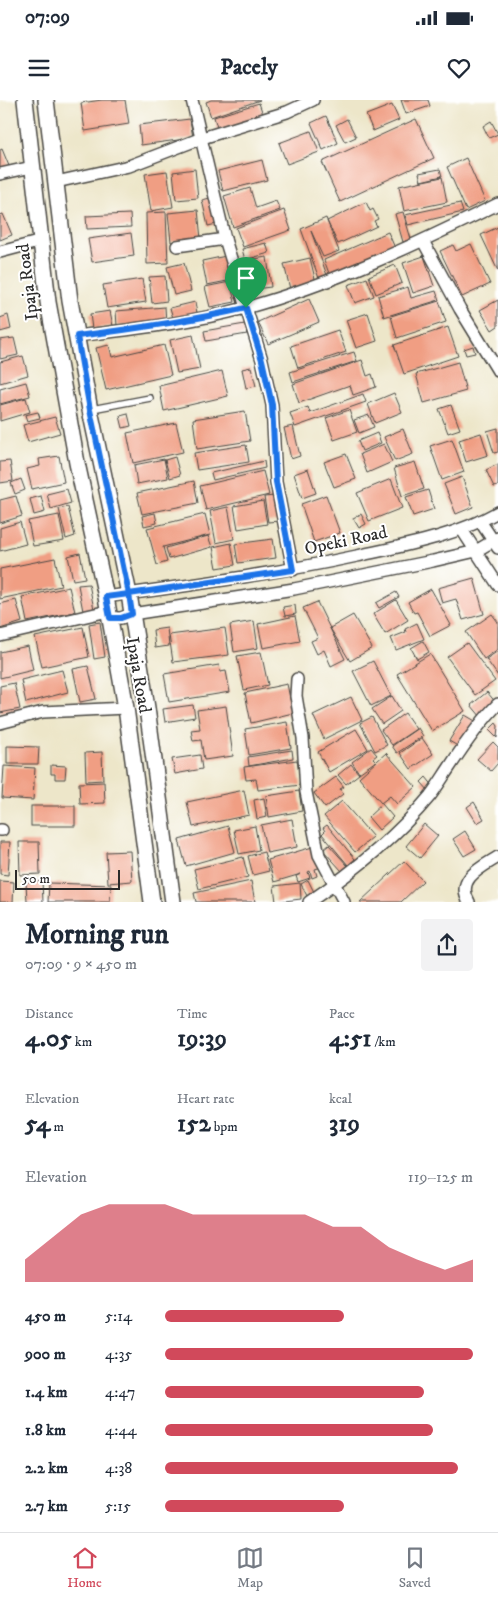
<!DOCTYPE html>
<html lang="en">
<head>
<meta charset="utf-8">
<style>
	body { margin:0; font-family:"IM FELL DW Pica",serif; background:#f2f2f3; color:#1f2937; height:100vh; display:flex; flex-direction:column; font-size:19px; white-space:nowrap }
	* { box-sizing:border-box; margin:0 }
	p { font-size:16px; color:#747a83 }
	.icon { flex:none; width:28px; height:28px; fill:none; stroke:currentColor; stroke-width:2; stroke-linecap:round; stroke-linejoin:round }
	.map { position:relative; height:802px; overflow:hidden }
	.sheet { display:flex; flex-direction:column; background:#fff; flex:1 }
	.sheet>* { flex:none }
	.scale { position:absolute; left:15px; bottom:12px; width:105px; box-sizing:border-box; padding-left:5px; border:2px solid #2b2b2b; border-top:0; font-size:14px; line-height:18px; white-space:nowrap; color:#2b2b2b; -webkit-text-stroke:4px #fff; paint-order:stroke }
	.pin { position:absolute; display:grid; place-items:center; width:42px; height:42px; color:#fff; margin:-51px -21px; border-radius:50% 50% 50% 0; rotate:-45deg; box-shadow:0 0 5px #0007 }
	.pin .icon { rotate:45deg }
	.round { display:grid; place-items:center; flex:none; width:52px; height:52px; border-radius:5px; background:#f2f2f3 }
	.overview { display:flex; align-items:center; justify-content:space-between; height:85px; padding:0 25px }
	h1 { font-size:28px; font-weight:800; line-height:38px }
	.figures { display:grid; grid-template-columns:repeat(3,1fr); gap:8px; height:85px; padding:5px 25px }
	.figures div { display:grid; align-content:center }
	.figures b { font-size:25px; font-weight:800 }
	.figures small { font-size:14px; font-weight:400 }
	.figures p { font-size:14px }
	.chart { height:140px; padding:10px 25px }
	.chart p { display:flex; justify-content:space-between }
	.chart svg { width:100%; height:90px; margin-top:5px; fill:#d1495b; opacity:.7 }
	ul { padding:0 25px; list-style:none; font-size:16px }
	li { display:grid; grid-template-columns:80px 60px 1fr; align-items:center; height:38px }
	li i { height:12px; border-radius:6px; background:#d1495b }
	.status { display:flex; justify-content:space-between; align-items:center; height:35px; padding:0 25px; background:#fff; direction:ltr }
	.status svg { height:14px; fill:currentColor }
	header { display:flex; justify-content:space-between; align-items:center; height:65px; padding:0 25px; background:#fff; font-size:22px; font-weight:800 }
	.tab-bar { display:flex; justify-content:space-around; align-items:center; height:70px; border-top:1px solid #e0e1e3; background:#fff; font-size:14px; color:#747a83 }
	.tab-bar a { display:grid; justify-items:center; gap:2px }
	.tab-bar .on { color:#d1495b }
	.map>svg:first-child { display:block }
	.building { fill:#f09e83 }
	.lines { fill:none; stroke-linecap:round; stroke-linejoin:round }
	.lane-casing { stroke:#484743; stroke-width:8 }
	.street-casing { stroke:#484743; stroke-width:14 }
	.secondary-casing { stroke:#484743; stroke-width:18 }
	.lane { stroke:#fff; stroke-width:5.5 }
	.street { stroke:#fff; stroke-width:11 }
	.secondary { stroke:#fff; stroke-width:15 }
	.route-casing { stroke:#fff; stroke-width:10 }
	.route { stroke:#1a73e8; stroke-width:6 }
	.labels { text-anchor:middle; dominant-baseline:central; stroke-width:4; stroke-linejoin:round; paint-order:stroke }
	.street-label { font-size:18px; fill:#2b2b2b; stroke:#fff }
</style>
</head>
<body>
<div class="status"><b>07:09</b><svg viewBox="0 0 49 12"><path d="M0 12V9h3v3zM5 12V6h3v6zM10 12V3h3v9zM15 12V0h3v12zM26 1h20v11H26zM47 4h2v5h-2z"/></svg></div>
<header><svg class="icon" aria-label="menu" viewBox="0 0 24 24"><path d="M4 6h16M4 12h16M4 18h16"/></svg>Pacely<svg class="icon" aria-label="heart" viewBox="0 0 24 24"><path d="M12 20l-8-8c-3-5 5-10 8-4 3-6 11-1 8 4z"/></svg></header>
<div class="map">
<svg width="498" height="802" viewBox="0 0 498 802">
	<rect width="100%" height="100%" fill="#fff"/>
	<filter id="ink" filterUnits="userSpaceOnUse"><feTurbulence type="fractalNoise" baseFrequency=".02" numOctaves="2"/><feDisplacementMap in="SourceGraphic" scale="10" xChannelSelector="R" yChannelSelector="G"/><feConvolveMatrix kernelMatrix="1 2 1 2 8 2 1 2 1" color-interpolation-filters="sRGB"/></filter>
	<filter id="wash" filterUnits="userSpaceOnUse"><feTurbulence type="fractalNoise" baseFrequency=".0096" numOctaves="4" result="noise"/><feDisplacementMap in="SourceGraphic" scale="20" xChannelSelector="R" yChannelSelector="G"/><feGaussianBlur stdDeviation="1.12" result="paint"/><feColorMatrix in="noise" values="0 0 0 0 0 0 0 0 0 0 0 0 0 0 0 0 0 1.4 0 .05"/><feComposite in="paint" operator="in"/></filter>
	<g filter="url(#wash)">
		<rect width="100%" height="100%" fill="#ede6c9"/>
		<g id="blocks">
			<g class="building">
				<polygon points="102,0 125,0 129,24 85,31 81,3"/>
				<polygon points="211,0 260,0 211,17 206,2"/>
				<polygon points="401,0 428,0 430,6 406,14"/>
				<polygon points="259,3 264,17 218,31 214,17"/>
				<polygon points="392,5 399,20 373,31 366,15"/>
				<polygon points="326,16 338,43 323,50 311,23"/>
				<polygon points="190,19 193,38 141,45 139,25"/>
				<polygon points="347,19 356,37 345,42 336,25"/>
				<polygon points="416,19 434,58 340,102 322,62"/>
				<polygon points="491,21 498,34 489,38 483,26"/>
				<polygon points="311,31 319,52 287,64 279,43"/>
				<polygon points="2,49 9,66 0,69 0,50"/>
				<polygon points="466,58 485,101 466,110 447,67"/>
				<polygon points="262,60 267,80 223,91 218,71"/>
				<polygon points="195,69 198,98 176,100 173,72"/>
				<polygon points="440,69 442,76 421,81 419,73"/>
				<polygon points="167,71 173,107 151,111 145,74"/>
				<polygon points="442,77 447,102 404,111 399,86"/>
				<polygon points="250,88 256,108 276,101 280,110 233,127 224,96"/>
				<polygon points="214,97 221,123 208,126 202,100"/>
				<polygon points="366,102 370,111 373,109 378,119 374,121 377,126 338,144 327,121"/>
				<polygon points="460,103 463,112 408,125 405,115"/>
				<polygon points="198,110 201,139 171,142 168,113"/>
				<polygon points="284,110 291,130 243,147 236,128"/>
				<polygon points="166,112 168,163 147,164 146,113"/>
				<polygon points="403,112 411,139 403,142 395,114"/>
				<polygon points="3,114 12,135 0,140 0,115"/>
				<polygon points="130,114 131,127 87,129 86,116"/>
				<polygon points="326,118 339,151 323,157 311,131 328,178 320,181 301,129"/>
				<polygon points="498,127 498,171 481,135"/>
				<polygon points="388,132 395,148 330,176 324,160"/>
				<polygon points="131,133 134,156 92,162 88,139"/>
				<polygon points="266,143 269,153 245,160 242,149"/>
				<polygon points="471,144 490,184 462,197 440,151 453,145 456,151"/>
				<polygon points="226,156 232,180 207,185 202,161"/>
				<polygon points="424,156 434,186 413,193 403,163"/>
				<polygon points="267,157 271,187 246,190 242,161"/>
				<polygon points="310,158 316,183 290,189 284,164"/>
				<polygon points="184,163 191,191 174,195 167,167"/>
				<polygon points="395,165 402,183 376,194 369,176"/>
				<polygon points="165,176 167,201 152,203 149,177"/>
				<polygon points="367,178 374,196 355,203 348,185"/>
				<polygon points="142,179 146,202 107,208 103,185"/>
				<polygon points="230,182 235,202 210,207 205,187"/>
				<polygon points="408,187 411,198 436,191 439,200 384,217 378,196"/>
				<polygon points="309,199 319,222 268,244 258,222"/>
				<polygon points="498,200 498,226 492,230 480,210"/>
				<polygon points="439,201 446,222 397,238 391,216"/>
				<polygon points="195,202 197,213 173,218 170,208"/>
				<polygon points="165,207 166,223 117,226 116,211"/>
				<polygon points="110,211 113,226 92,229 90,214"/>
				<polygon points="368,213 377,241 356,248 346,220"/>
				<polygon points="8,215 11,229 0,232 0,218"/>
				<polygon points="245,224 247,234 206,241 204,231"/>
				<polygon points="448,227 458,256 404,274 394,245"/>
				<polygon points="338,230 346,252 298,268 291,246"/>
				<polygon points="193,235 200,269 177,273 170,240"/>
				<polygon points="14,238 18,255 0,259 0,240"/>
				<polygon points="109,245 112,257 164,245 171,275 106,290 96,248"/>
				<polygon points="473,246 475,253 466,255 464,249"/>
				<polygon points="354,252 357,261 293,282 290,272"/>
				<polygon points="23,256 28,275 0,283 0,262"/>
				<polygon points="362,260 367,276 372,274 376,287 353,295 350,285 299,303 293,284"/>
				<polygon points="458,262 466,291 424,303 416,274"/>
				<polygon points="251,267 256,286 246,288 242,269"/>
				<polygon points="222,271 228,296 164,311 159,286"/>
				<polygon points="26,282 30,296 0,304 0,289"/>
				<polygon points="394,293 402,312 375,323 368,304"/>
				<polygon points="363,294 366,302 295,327 290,313 308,307 310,313"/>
				<polygon points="26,298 30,312 0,321 0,305"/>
				<polygon points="451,305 460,329 448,333 439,309"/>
				<polygon points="349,310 357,332 334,340 326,318"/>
				<polygon points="245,311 250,341 197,349 193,319"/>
				<polygon points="38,312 40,318 27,321 25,315"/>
				<polygon points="128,314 131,326 123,328 120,316"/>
				<polygon points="369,315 374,327 359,333 354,320"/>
				<polygon points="55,317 60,333 28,342 23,325"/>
				<polygon points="176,323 183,352 133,363 127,333"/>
				<polygon points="293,326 300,356 291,359 284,328"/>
				<polygon points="498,328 498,352 494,353 487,331"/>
				<polygon points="403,329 413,354 395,361 384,337"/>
				<polygon points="377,333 381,343 362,351 358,341"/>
				<polygon points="481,333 488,355 466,362 459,340"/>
				<polygon points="452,339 464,372 442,380 430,346"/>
				<polygon points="384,344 392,362 367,373 360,354"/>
				<polygon points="246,345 249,362 197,370 194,353"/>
				<polygon points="346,354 356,379 334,387 324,362"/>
				<polygon points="59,356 64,382 32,389 27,369 40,366 39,359"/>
				<polygon points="175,357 180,375 170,378 165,360"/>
				<polygon points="164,359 168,378 137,384 134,365"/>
				<polygon points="10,361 13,381 0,383 0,362"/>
				<polygon points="264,361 265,368 213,380 211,373"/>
				<polygon points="415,362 424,389 402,396 394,368"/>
				<polygon points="498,364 498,386 494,387 486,370"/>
				<polygon points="308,369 316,393 302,398 294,374"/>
				<polygon points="263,371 269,395 206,410 200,386"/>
				<polygon points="462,377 473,407 456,414 444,384"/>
				<polygon points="21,379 25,390 15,394 11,383"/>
				<polygon points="391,379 402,408 369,421 357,393"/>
				<polygon points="194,381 198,403 142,414 137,393"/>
				<polygon points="67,389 71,403 51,409 47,394"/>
				<polygon points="428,390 434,409 413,416 406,397"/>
				<polygon points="326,395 340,433 314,442 301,404"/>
				<polygon points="16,396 22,416 0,423 0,400"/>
				<polygon points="41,396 45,412 34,415 30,399"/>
				<polygon points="275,396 279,421 268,422 264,397"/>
				<polygon points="263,401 267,424 238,429 234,406"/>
				<polygon points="68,407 75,436 66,439 59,409"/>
				<polygon points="228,407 234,439 216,443 210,411"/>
				<polygon points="155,413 157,423 144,426 142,416"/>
				<polygon points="205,414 210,435 163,447 167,462 157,465 147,428"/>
				<polygon points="361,414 366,424 359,428 353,418"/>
				<polygon points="59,415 64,441 33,446 28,421"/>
				<polygon points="20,422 26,444 0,451 0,428"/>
				<polygon points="208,436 212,447 169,459 166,448"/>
				<polygon points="273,439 276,458 238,463 235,444"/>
				<polygon points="231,443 235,465 217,468 213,447"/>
				<polygon points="80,453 85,478 73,480 68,456"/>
				<polygon points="55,458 61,486 0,499 0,469"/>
				<polygon points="474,478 484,514 463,520 456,499 442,503 438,488"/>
				<polygon points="89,484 94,509 83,511 78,485"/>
				<polygon points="69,487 75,512 27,522 22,497"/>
				<polygon points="431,489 451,525 430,536 417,512 414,513 408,502"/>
				<polygon points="396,492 399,497 379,508 376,503"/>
				<polygon points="16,500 22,522 0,529 0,504"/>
				<polygon points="396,500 408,520 385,534 373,514"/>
				<polygon points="317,502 345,559 331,566 324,550 317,554 311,541 318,538 303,508"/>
				<polygon points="295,505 296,514 285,516 283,507"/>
				<polygon points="492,514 498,522 498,549 484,559 466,532"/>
				<polygon points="353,515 372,548 350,561 330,528"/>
				<polygon points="295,516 300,541 263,548 258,524"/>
				<polygon points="254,521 258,548 234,552 230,525"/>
				<polygon points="100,522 105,557 94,559 89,524"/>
				<polygon points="417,523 424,539 396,550 391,538 406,532 405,529"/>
				<polygon points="83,527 89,557 42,567 35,537"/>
				<polygon points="167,528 169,546 155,548 153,530"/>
				<polygon points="225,528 229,555 173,562 169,535"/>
				<polygon points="423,541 429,552 417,559 411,548"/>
				<polygon points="467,543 495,581 475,595 447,557"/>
				<polygon points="28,546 33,570 0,578 0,552"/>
				<polygon points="498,551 498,576 486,559"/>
				<polygon points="261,552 268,585 244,590 237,556"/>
				<polygon points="430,554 465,611 432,631 397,574"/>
				<polygon points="373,561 391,596 371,606 353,571"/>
				<polygon points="219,565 220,572 226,571 230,592 169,602 164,574"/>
				<polygon points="88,566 96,599 80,602 73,569"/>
				<polygon points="62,570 68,592 26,603 21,580"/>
				<polygon points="14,583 20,609 0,613 0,586"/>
				<polygon points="287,584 293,613 251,623 245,593"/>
				<polygon points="487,592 497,604 481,617 471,605"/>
				<polygon points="392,596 401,611 382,624 372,609"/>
				<polygon points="351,597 362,620 324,639 313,615"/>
				<polygon points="193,605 195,617 165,622 163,609"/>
				<polygon points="226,606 233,656 204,660 201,640 193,641 191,630 200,629 197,610"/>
				<polygon points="405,613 416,629 392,645 381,630"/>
				<polygon points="465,615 477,622 461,648 449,641"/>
				<polygon points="372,617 387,645 375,651 360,623"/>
				<polygon points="287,622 291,648 249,655 245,629"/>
				<polygon points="496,623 498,626 497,638 489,630"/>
				<polygon points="418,628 423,636 397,653 392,646"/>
				<polygon points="356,629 368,649 329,672 318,652"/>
				<polygon points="422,638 433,654 411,669 400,653"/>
				<polygon points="493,642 498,647 498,663 491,671 477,659"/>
				<polygon points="7,646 39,647 38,664 7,664"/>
				<polygon points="371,648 377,655 373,658 376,661 359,673 352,662"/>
				<polygon points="292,650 293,658 249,666 248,657"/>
				<polygon points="102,652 103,680 86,681 85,653"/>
				<polygon points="386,653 416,687 397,704 390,696 381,703 359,677"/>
				<polygon points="200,655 202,669 175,674 172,659"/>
				<polygon points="297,660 301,685 258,690 256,679 246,680 244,667"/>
				<polygon points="351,664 359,674 346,684 338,675"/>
				<polygon points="51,665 66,666 65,679 55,679 55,674 51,674"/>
				<polygon points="4,666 35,668 33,700 2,698"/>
				<polygon points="336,677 344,687 340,689 343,694 325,708 314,693"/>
				<polygon points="426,677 434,687 429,691 421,682"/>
				<polygon points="104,682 105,703 80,704 79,683"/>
				<polygon points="244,690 249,715 193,727 187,702"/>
				<polygon points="299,691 302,711 269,717 266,696"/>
				<polygon points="264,698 267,717 257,719 254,700"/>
				<polygon points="342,701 373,737 355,752 324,716"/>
				<polygon points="474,702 484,719 477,723 467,707"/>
				<polygon points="382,704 393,717 379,730 368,717"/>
				<rect x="31" y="706" width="44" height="20"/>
				<polygon points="292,719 297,747 267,753 261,725"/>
				<polygon points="424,724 438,736 420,758 406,746"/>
				<polygon points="327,725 355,759 348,765 322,734 325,731 323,728"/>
				<polygon points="228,726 235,752 186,766 179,740"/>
				<polygon points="255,726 259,750 239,754 234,730"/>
				<polygon points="465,731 476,749 464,756 453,739"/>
				<polygon points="0,742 10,742 8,775 0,774"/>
				<polygon points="19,742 39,742 40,774 20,775"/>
				<polygon points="329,745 348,766 342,771 323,750"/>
				<polygon points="316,746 322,767 315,769 317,776 312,778 310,771 308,772 310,778 298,782 296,776 301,774 274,782 268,760"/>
				<polygon points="130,751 132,781 108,783 106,752"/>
				<polygon points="264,752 269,771 253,775 248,756"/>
				<polygon points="243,757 248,777 199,789 194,769"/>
				<polygon points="404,761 423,781 401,802 360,802"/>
				<polygon points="308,780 314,792 312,793 314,797 309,800 301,784"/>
				<polygon points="0,781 14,782 13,802 0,802"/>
				<polygon points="42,781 43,802 27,802 26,782"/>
				<polygon points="251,781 255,802 196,802 194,793"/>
				<polygon points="49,783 111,785 110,802 48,802"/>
				<polygon points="300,783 301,799 276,802 274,786"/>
			</g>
		</g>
	</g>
	<g filter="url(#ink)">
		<use href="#blocks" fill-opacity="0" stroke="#484743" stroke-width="1"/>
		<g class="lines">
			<defs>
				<polyline id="lane" points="92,309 150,298"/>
				<g id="street">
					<polyline points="192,0 225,139 262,260 272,305 276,382 293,470"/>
					<polyline points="0,74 32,67"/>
					<polyline points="56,82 129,66 202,38 287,12 313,0"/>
					<polyline points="423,141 460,209 498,271"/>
					<polyline points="177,146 225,139"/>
					<polyline points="0,152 42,141"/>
					<path d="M 77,236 C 134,229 190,223 245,208 C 333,184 417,144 498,104"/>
					<polyline points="480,421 498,448"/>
					<polyline points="462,430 498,485"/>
					<path d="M 106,497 C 190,485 274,474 357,456 C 407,445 453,437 498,412"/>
					<polyline points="110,518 121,518 132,514 294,489 433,461 476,451 498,438"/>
					<polyline points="0,536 108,511"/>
					<polyline points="297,579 296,596 303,638 306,692 319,755 344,802"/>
					<polyline points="0,623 43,612 126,608"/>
					<polyline points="0,730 2,730"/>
					<path d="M 309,802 C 353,772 396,737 430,696 C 437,687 443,677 449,668 C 464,645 479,623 498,604"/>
					<path d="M 469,802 C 455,779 482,767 498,757"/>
				</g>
				<g id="secondary">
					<polyline points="25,0 48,202 77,363 106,497 126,608 152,802"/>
					<polyline points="46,0 70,201 90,310 129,494 147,608 173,802"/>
				</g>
			</defs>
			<use href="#lane" class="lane-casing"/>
			<use href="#street" class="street-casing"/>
			<use href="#secondary" class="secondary-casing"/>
			<use href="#lane" class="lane"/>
			<use href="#street" class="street"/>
			<use href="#secondary" class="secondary"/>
		</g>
	</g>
	<g class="lines" filter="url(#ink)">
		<defs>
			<path id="route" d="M 246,208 C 190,221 134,229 77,236 L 90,310 L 129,494 L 106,497 L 110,518 L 121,518 L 132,514 L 129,494 L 293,470 L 276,382 L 272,305 L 262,260 L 246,208"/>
		</defs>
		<use href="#route" class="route-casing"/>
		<use href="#route" class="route"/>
	</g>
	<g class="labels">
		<g class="street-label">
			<text transform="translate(28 182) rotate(-97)">Ipaja Road</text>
			<text transform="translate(346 441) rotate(-12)">Opeki Road</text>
			<text transform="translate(138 575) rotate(80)">Ipaja Road</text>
		</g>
	</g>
</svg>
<div class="scale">50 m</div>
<div class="pin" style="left:246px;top:208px;background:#1e9e55"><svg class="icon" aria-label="arrive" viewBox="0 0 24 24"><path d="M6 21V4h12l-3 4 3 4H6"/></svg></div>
</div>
<section class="sheet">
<div class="overview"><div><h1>Morning run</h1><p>07:09 · 9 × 450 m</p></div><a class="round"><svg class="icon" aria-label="share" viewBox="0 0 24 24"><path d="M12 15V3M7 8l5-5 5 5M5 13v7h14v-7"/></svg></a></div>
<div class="figures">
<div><p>Distance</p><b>4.05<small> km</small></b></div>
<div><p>Time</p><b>19:39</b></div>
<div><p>Pace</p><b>4:51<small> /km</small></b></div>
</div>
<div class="figures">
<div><p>Elevation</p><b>54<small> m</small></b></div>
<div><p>Heart rate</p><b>152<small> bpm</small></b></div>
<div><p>kcal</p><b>319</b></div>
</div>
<div class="chart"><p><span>Elevation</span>119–125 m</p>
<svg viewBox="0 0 160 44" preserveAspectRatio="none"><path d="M0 44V33L10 22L20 11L30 6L40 6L50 6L60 11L70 11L80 11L90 11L100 11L110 17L120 17L130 27L140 33L150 38L160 33V44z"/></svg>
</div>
<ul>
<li><b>450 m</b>5:14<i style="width:58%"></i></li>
<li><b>900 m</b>4:35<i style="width:100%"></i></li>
<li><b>1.4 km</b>4:47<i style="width:84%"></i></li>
<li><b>1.8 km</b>4:44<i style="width:87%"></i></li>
<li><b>2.2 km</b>4:38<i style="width:95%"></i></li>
<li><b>2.7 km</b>5:15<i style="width:58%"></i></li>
</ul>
</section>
<nav class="tab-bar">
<a class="on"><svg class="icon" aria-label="home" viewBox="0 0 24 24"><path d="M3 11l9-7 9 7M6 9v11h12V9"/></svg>Home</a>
<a><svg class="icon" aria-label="map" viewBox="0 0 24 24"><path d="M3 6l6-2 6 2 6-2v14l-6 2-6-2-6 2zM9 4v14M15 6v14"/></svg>Map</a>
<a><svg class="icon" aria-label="saved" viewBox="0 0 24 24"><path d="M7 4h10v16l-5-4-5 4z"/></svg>Saved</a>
</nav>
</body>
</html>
